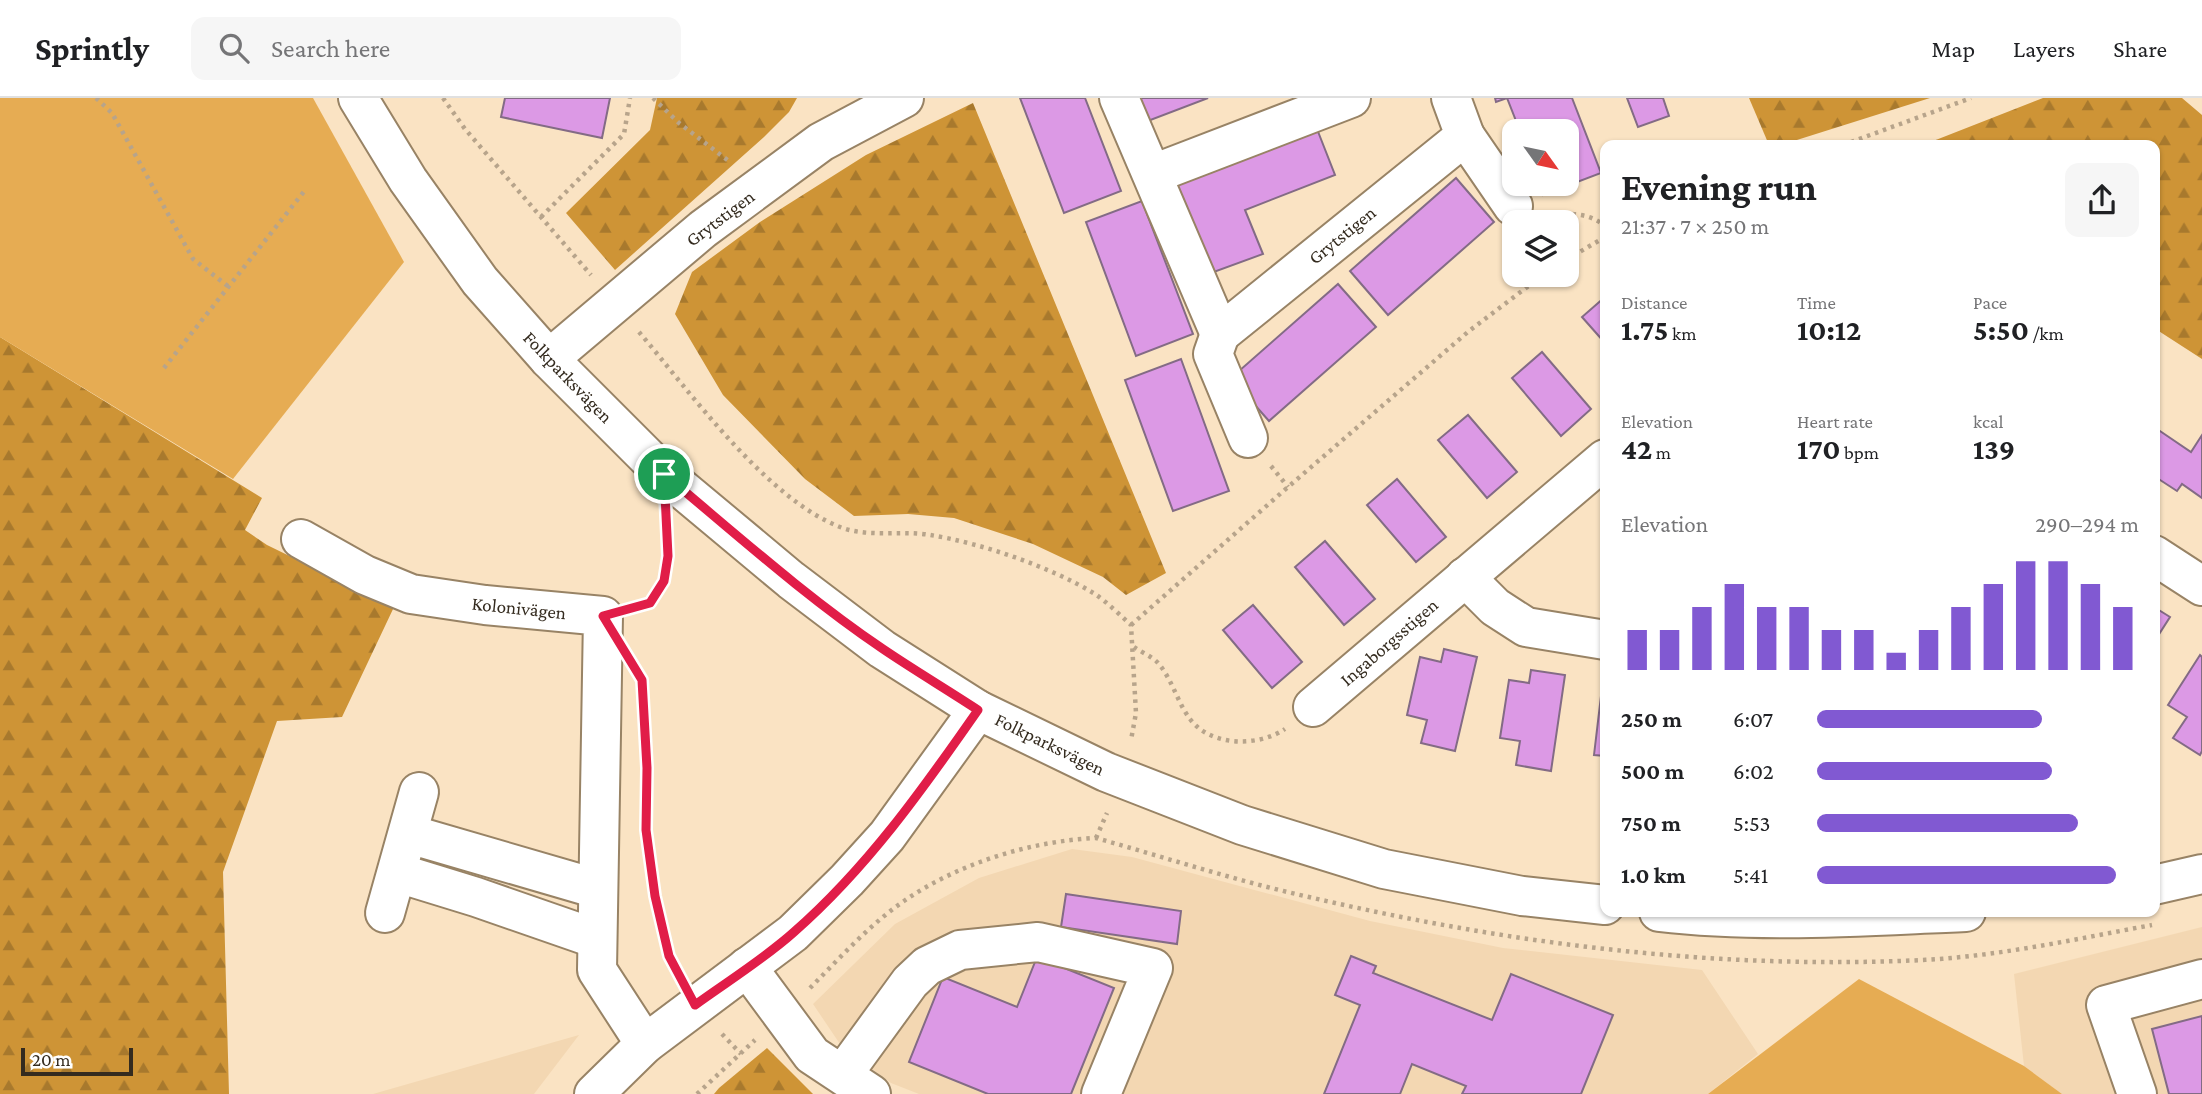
<!DOCTYPE html>
<html lang="en">
<head>
<meta charset="utf-8">
<style>
	body { margin:0; font-family:"Crimson Pro",serif; background:#f6f6f6; color:#202124; height:100vh; display:flex; flex-direction:column; font-size:26px; white-space:nowrap }
	* { box-sizing:border-box; margin:0 }
	p { font-size:23px; color:#757577 }
	.icon { flex:none; width:38px; height:38px; fill:none; stroke:currentColor; stroke-width:2; stroke-linecap:round; stroke-linejoin:round }
	.map { position:relative; flex:1; overflow:hidden }
	.panel { position:absolute; left:1600px; top:42px; width:560px; height:777px; display:flex; flex-direction:column; background:#fff; border-radius:14px; box-shadow:0 2px 5px #0004 }
	.panel>* { flex:none }
	.needle { width:46px; rotate:123deg }
	.tools { position:absolute; left:1502px; top:21px; display:grid; gap:14px }
	.tools a { display:grid; place-items:center; width:77px; height:77px; border-radius:14px; background:#fff; box-shadow:0 2px 5px #0004; font-size:35px }
	.scale { position:absolute; left:21px; bottom:18px; width:112px; box-sizing:border-box; padding-left:7px; border:4px solid #342b1f; border-top:0; font-size:19px; line-height:24px; white-space:nowrap; color:#342b1f; -webkit-text-stroke:5px #fff; paint-order:stroke }
	.pin { position:absolute; display:grid; place-items:center; width:60px; height:60px; color:#fff; margin:-30px; border:4px solid #fff; border-radius:50%; box-shadow:0 2px 7px #0007 }
	.round { display:grid; place-items:center; flex:none; width:74px; height:74px; border-radius:14px; background:#f6f6f6 }
	.head { display:flex; align-items:center; justify-content:space-between; height:119px; padding:0 21px }
	h1 { font-size:38px; font-weight:700; line-height:52px }
	.metrics { display:grid; grid-template-columns:repeat(3,1fr); gap:10px; height:119px; padding:7px 21px }
	.metrics div { display:grid; align-content:center }
	.metrics b { font-size:30px; font-weight:700 }
	.metrics small { font-size:19px; font-weight:400 }
	.metrics p { font-size:19px }
	.chart { height:196px; padding:14px 21px }
	.chart p { display:flex; justify-content:space-between }
	.chart svg { width:100%; height:126px; margin-top:7px; stroke:#8159d2; stroke-width:6 }
	ul { padding:0 21px; list-style:none; font-size:23px }
	li { display:grid; grid-template-columns:112px 84px 1fr; align-items:center; height:52px }
	li i { height:18px; border-radius:9px; background:#8159d2 }
	header { display:flex; align-items:center; gap:42px; box-sizing:border-box; height:98px; padding:0 35px; background:#fff; border-bottom:2px solid #e0e0e0 }
	header strong { font-size:33px }
	nav { display:flex; gap:38px; margin-inline-start:auto; font-size:24px }
	.search { width:490px; height:63px; background:#f6f6f6; display:flex; align-items:center; gap:18px; box-sizing:border-box; padding:0 24px; border-radius:14px; color:#757577; font-size:26px }
	.map>svg:first-child { display:block }
	.built { fill:#f3d7b2 }
	.forest { fill:url(#forest-firs) }
	.green { fill:#e6ac53 }
	.building { fill:#dc99e5; stroke:#836b85; stroke-width:2 }
	.lines { fill:none; stroke-linecap:round; stroke-linejoin:round }
	.minor-casing { stroke:#988365; stroke-width:42 }
	.major-casing { stroke:#988365; stroke-width:42 }
	.path { stroke:#b7a48b; stroke-width:4.5; stroke-dasharray:3.5 5; stroke-linecap:butt }
	.minor { stroke:#fff; stroke-width:38 }
	.major { stroke:#fff; stroke-width:38 }
	.route-casing { stroke:#fff; stroke-width:14 }
	.route { stroke:#e11d48; stroke-width:9 }
	.labels { text-anchor:middle; dominant-baseline:central; stroke-width:5; stroke-linejoin:round; paint-order:stroke }
	.street-label { font-size:19px; fill:#342b1f; stroke:#fff }
</style>
</head>
<body>
<header>
<strong>Sprintly</strong>
<div class="search"><svg class="icon" aria-label="search" viewBox="0 0 24 24"><circle cx="10" cy="10" r="6"/><path d="M15 15l6 6"/></svg>Search here</div>
<nav><a>Map</a><a>Layers</a><a>Share</a></nav>
</header>
<div class="map">
<svg width="2202" height="996" viewBox="0 0 2202 996">
	<defs>
		<pattern id="forest-firs" width="22" height="20" patternUnits="userSpaceOnUse" patternTransform="scale(1.75)"><rect width="22" height="20" fill="#ce9436"/><path d="M5 1l3.5 6h-7zM16 11l3.5 6h-7z" fill="#a8792d"/></pattern>
	</defs>
	<rect width="100%" height="100%" fill="#fae3c3"/>
	<g class="built">
		<polygon points="1072,751 1132,759 1370,823 1503,850 1702,872 1758,956 1708,996 919,996 891,985 842,949 813,906 895,826 979,780"/>
		<polygon points="2202,829 2202,996 2062,996 2024,968 2014,876"/>
		<polygon points="579,937 534,996 373,996"/>
	</g>
	<g class="forest">
		<polygon points="657,0 797,0 789,14 764,39 615,172 566,115 650,32"/>
		<polygon points="1749,0 1930,0 1781,47 1769,47"/>
		<polygon points="2043,0 2182,0 2202,17 2202,261 2154,230 2154,47 1923,47"/>
		<polygon points="973,5 1166,475 1126,497 1103,479 1033,446 954,420 908,416 854,418 805,381 723,297 675,216 692,174 760,124 866,57"/>
		<polygon points="0,239 262,400 245,432 267,447 394,509 342,619 277,623 223,774 229,996 0,996"/>
		<polygon points="767,950 813,996 714,996 719,990"/>
	</g>
	<g class="green">
		<polygon points="0,0 313,0 404,164 233,381 0,239"/>
		<polygon points="1859,881 2024,968 2062,996 1708,996"/>
	</g>
	<g class="building">
		<polygon points="505,0 610,0 602,40 501,19"/>
		<polygon points="1020,0 1085,0 1121,93 1064,115"/>
		<polygon points="1130,0 1208,0 1140,26"/>
		<polygon points="1495,0 1572,0 1601,75 1543,97 1539,86 1566,86 1566,33 1520,33 1507,0 1496,4"/>
		<polygon points="1627,0 1663,0 1669,18 1638,29"/>
		<polygon points="1317,31 1335,77 1245,112 1263,156 1211,175 1176,87"/>
		<polygon points="1456,80 1494,124 1388,217 1350,173"/>
		<polygon points="1142,103 1193,236 1136,258 1086,124"/>
		<polygon points="1338,186 1376,229 1269,323 1231,280"/>
		<polygon points="1605,199 1605,245 1582,219"/>
		<polygon points="1542,254 1591,311 1561,338 1512,280"/>
		<polygon points="1181,261 1229,393 1173,413 1125,282"/>
		<polygon points="1468,317 1517,374 1487,400 1438,342"/>
		<polygon points="2157,331 2191,354 2202,337 2202,400 2182,386 2177,393 2154,378 2158,372 2154,370 2154,336"/>
		<polygon points="1397,381 1446,439 1416,464 1367,407"/>
		<polygon points="1325,443 1375,501 1344,527 1295,469"/>
		<polygon points="1253,507 1302,564 1272,590 1223,532"/>
		<polygon points="2154,509 2170,519 2154,544"/>
		<polygon points="1444,551 1477,559 1455,653 1421,645 1427,622 1407,617 1420,559 1441,564"/>
		<polygon points="2200,557 2202,559 2202,653 2200,657 2173,640 2187,619 2168,607"/>
		<polygon points="1531,572 1565,577 1551,673 1516,667 1520,643 1500,640 1509,582 1529,585"/>
		<polygon points="1601,598 1605,598 1605,658 1594,657"/>
		<polygon points="1066,796 1181,813 1177,846 1061,829"/>
		<polygon points="1351,858 1376,868 1373,875 1492,922 1511,876 1613,917 1581,996 1462,996 1466,988 1412,966 1400,996 1324,996 1360,907 1335,897"/>
		<polygon points="1037,859 1114,890 1071,996 988,996 909,964 943,879 1017,909"/>
		<polygon points="2202,918 2202,996 2169,996 2152,931"/>
	</g>
	<g class="lines">
		<defs>
			<g id="minor">
				<polyline points="1119,0 1220,236 1465,38 1451,0"/>
				<polyline points="1465,38 1513,108"/>
				<polyline points="1153,76 1351,0"/>
				<polyline points="1220,236 1213,256 1248,340"/>
				<polyline points="549,261 703,131 821,44 904,0"/>
				<polyline points="301,441 365,477 411,496 485,507 603,518 597,872 645,946"/>
				<polyline points="2154,457 2202,488"/>
				<polyline points="1465,479 1495,509 1526,529 1605,542"/>
				<polyline points="1313,609 1605,361"/>
				<polyline points="409,736 598,791"/>
				<polyline points="398,775 476,799 597,841"/>
				<polyline points="385,815 419,694"/>
				<polyline points="747,869 812,957 871,996"/>
				<polyline points="843,976 910,884 927,868 960,852 1038,844 1153,870 1101,996"/>
				<polyline points="594,996 645,946 793,835 847,782 887,738 978,612"/>
				<polyline points="2137,996 2106,907 2202,881"/>
			</g>
			<g id="major">
				<polyline points="358,0 408,82 480,183 549,261 664,376 791,482 882,551 978,612 1106,674 1242,727 1384,771 1522,798 1605,807"/>
				<polyline points="2154,787 2202,776"/>
				<path d="M 1659,814 C 1761,826 1864,818 1966,814"/>
			</g>
		</defs>
		<use href="#minor" class="minor-casing"/>
		<use href="#major" class="major-casing"/>
		<g class="path">
			<polyline points="96,0 112,15 193,161 229,189"/>
			<polyline points="443,0 465,31 591,177"/>
			<polyline points="653,0 679,25 730,64"/>
			<polyline points="1843,47 1971,0"/>
			<path d="M 1547,117 C 1568,115 1588,114 1605,128"/>
			<polyline points="541,119 624,36 630,0"/>
			<polyline points="1566,162 1605,139"/>
			<path d="M 639,234 C 690,294 767,401 840,429 C 868,440 901,432 930,437 C 981,445 1051,469 1095,496 C 1108,505 1120,517 1131,527 L 1136,615 L 1131,642"/>
			<polyline points="164,270 306,91"/>
			<polyline points="1271,368 1288,389"/>
			<path d="M 637,508 L 650,504 C 669,476 669,463 667,430"/>
			<polyline points="1131,527 1288,389 1469,233 1543,177"/>
			<path d="M 1134,549 C 1141,554 1151,558 1157,564 C 1172,580 1177,604 1190,621 C 1211,649 1258,649 1285,631"/>
			<path d="M 643,595 C 644,620 646,645 647,670 C 648,738 646,814 679,876"/>
			<polyline points="1096,740 1107,715"/>
			<path d="M 810,890 C 840,860 869,827 904,803 C 959,765 1031,743 1096,740 C 1167,760 1237,783 1309,799 C 1510,846 1716,872 1923,862 C 2000,858 2076,841 2152,827"/>
			<polyline points="722,936 741,956"/>
			<polyline points="697,996 755,942"/>
		</g>
		<use href="#minor" class="minor"/>
		<use href="#major" class="major"/>
	</g>
	<g class="lines">
		<defs>
			<path id="route" d="M 664,376 C 736,436 806,499 883,551 C 914,572 946,591 978,612 C 923,691 867,770 794,834 C 764,861 728,883 695,907 L 669,858 L 655,798 L 646,732 L 647,670 L 642,582 L 603,518 L 650,505 L 664,483 L 668,458 Z"/>
		</defs>
		<use href="#route" class="route-casing"/>
		<use href="#route" class="route"/>
	</g>
	<g class="labels">
		<g class="street-label">
			<text transform="translate(720 120) rotate(-37)">Grytstigen</text>
			<text transform="translate(1342 137) rotate(-39)">Grytstigen</text>
			<text transform="translate(568 279) rotate(46)">Folkparksvägen</text>
			<text transform="translate(519 510) rotate(6)">Kolonivägen</text>
			<text transform="translate(1389 544) rotate(-41)">Ingaborgsstigen</text>
			<text transform="translate(1050 646) rotate(26)">Folkparksvägen</text>
		</g>
	</g>
</svg>
<div class="tools">
<a><svg class="needle" viewBox="-14 -14 28 28"><path d="M0-13l5 13h-10z" fill="#e53935"/><path d="M0 13l5-13h-10z" fill="#757577"/></svg></a>
<a><svg class="icon" aria-label="layers" viewBox="0 0 24 24"><path d="M12 4l9 5-9 5-9-5zM3 14l9 5 9-5"/></svg></a>
</div>
<div class="scale">20 m</div>
<div class="pin" style="left:664px;top:376px;background:#1e9e55"><svg class="icon" aria-label="arrive" viewBox="0 0 24 24"><path d="M6 21V4h12l-3 4 3 4H6"/></svg></div>
<section class="panel">
<div class="head"><div><h1>Evening run</h1><p>21:37 · 7 × 250 m</p></div><a class="round"><svg class="icon" aria-label="share" viewBox="0 0 24 24"><path d="M12 15V3M7 8l5-5 5 5M5 13v7h14v-7"/></svg></a></div>
<div class="metrics">
<div><p>Distance</p><b>1.75<small> km</small></b></div>
<div><p>Time</p><b>10:12</b></div>
<div><p>Pace</p><b>5:50<small> /km</small></b></div>
</div>
<div class="metrics">
<div><p>Elevation</p><b>42<small> m</small></b></div>
<div><p>Heart rate</p><b>170<small> bpm</small></b></div>
<div><p>kcal</p><b>139</b></div>
</div>
<div class="chart"><p><span>Elevation</span>290–294 m</p>
<svg viewBox="0 0 160 44" preserveAspectRatio="none"><path d="M5 44V30M15 44V30M25 44V22M35 44V14M45 44V22M55 44V22M65 44V30M75 44V30M85 44V38M95 44V30M105 44V22M115 44V14M125 44V6M135 44V6M145 44V14M155 44V22"/></svg>
</div>
<ul>
<li><b>250 m</b>6:07<i style="width:70%"></i></li>
<li><b>500 m</b>6:02<i style="width:73%"></i></li>
<li><b>750 m</b>5:53<i style="width:81%"></i></li>
<li><b>1.0 km</b>5:41<i style="width:93%"></i></li>
</ul>
</section>
</div>
</body>
</html>
